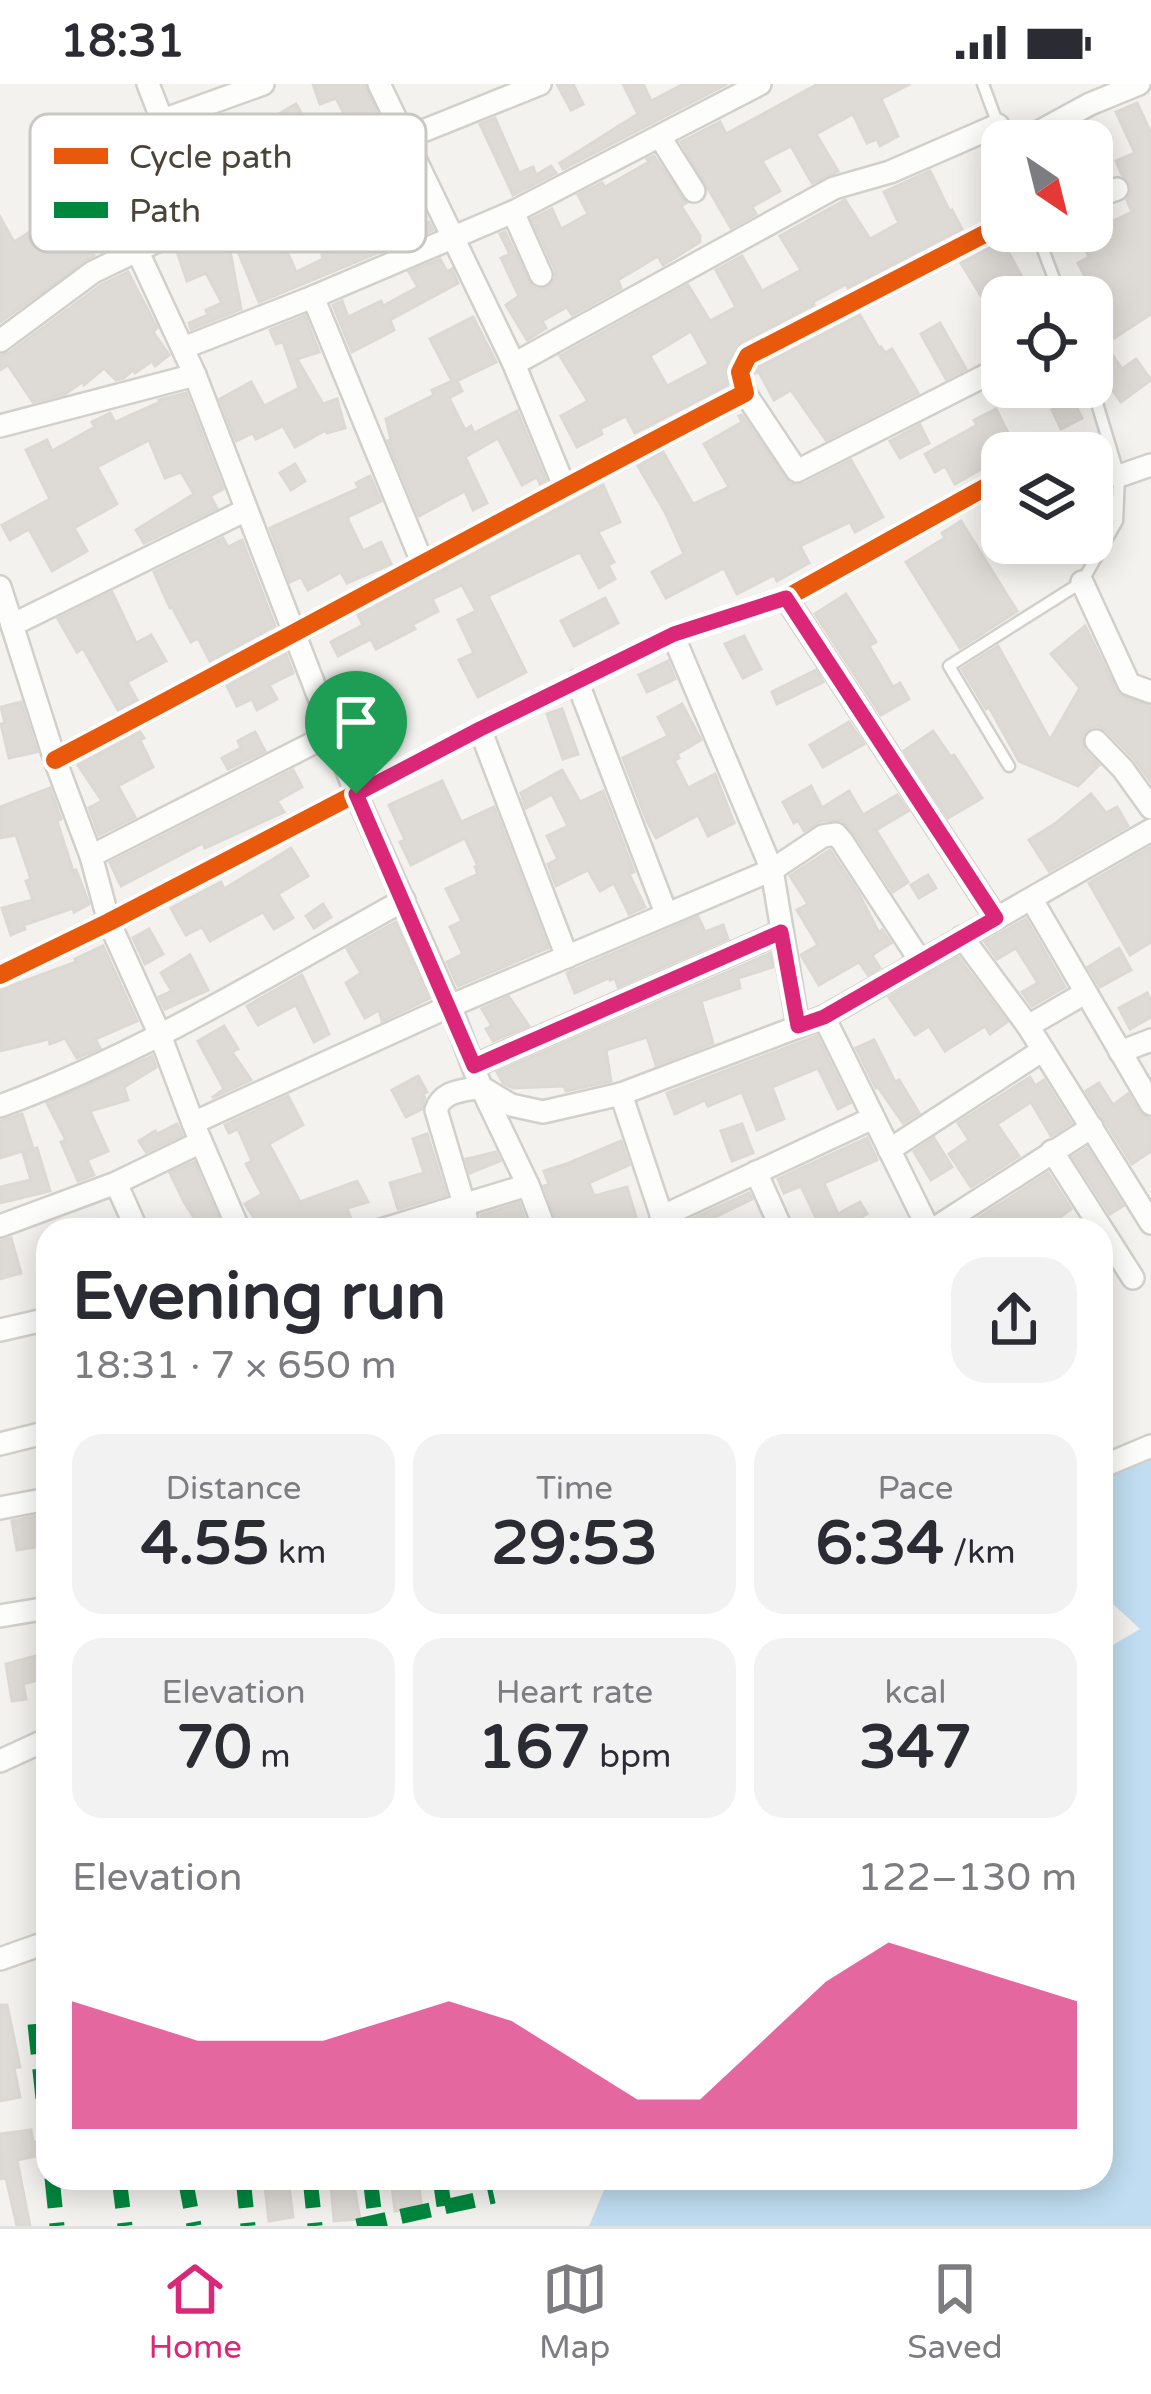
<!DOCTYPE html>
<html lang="en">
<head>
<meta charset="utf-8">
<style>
	body { margin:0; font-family:"Varela Round",sans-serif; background:#f2f2f3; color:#2b2b33; height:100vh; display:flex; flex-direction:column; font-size:45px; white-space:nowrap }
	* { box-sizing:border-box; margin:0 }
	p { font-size:39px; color:#7c7c81 }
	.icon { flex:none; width:66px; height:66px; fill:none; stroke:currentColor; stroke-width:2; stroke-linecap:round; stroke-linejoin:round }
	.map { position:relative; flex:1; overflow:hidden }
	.panel { position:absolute; left:36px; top:1134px; width:1077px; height:972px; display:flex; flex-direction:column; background:#fff; border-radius:36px; box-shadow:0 6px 30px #0003 }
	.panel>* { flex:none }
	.needle { width:78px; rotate:145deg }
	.buttons { position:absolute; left:981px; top:36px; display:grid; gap:24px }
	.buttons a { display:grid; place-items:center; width:132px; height:132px; border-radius:24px; background:#fff; box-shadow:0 6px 30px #0003; font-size:60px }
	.pin { position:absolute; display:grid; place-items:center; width:102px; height:102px; color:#fff; margin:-123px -51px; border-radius:50% 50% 50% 0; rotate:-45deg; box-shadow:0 0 12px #0007 }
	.pin .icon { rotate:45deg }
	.round { display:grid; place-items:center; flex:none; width:126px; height:126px; border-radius:36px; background:#f2f2f3 }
	.headline { display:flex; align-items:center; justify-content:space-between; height:204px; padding:0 36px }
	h1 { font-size:66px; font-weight:800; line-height:90px }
	.stats { display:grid; grid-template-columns:repeat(3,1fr); gap:18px; height:204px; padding:12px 36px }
	.stats div { display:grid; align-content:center; border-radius:30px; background:#f2f2f3; text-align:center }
	.stats b { font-size:60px; font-weight:800 }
	.stats small { font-size:33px; font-weight:400 }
	.stats p { font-size:33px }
	.chart { height:336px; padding:24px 36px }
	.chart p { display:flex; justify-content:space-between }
	.chart svg { width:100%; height:216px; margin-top:12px; fill:#db2777; opacity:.7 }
	.status { display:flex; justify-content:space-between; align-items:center; height:84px; padding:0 60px; background:#fff; direction:ltr }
	.status svg { height:33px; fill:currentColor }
	.dock { display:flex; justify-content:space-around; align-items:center; height:168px; border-top:3px solid #e1e1e2; background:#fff; font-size:33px; color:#7c7c81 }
	.dock a { display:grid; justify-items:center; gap:6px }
	.dock .current { color:#db2777 }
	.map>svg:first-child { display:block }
	.water { fill:#c0ddf1 }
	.building { fill:#dedbd6; stroke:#dcd9d4; stroke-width:3; fill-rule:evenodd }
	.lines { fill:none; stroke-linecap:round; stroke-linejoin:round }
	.lane-casing { stroke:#d2d0cb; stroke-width:15 }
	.street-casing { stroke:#d2d0cb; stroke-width:26 }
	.lane { stroke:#fdfdfc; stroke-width:10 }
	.street { stroke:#fdfdfc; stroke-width:21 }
	.quiet { stroke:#00873e; stroke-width:15; stroke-dasharray:30 15; stroke-linecap:butt }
	.cycleway-casing { stroke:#fff; stroke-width:26 }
	.cycleway { stroke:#e8590c; stroke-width:18 }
	.route-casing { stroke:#fff; stroke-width:24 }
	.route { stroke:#db2777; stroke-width:15 }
	.key { fill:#fff; stroke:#c9c7c4; stroke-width:3 }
	.key-label { font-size:33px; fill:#4b4439 }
</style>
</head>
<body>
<div class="status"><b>18:31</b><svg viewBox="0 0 49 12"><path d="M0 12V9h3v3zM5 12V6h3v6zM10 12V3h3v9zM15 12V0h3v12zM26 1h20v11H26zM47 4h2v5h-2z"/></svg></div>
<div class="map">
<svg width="1151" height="2142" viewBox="0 0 1151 2142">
	<rect width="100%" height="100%" fill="#f4f2ee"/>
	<polygon class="water" points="1151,1367 1151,2142 589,2142 609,2094 1101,2094 1101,1568 1140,1545 1101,1509 1101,1392"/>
	<g class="building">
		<polygon points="313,0 364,0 385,46 358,57 336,14 320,20"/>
		<polygon points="557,0 573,0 583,20 571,26"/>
		<polygon points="623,0 643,0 651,17 684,0 727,0 563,85 560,79 638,30"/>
		<polygon points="818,0 910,0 881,15 898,52 880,62 877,55 867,59 853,30 816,50 838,87 812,99 791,62 762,77 780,107 752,123 756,130 731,144 681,58 720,38 726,50"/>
		<polygon points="1137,19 1151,49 1151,230 1105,260 1122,285 1136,275 1151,296 1121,318 1106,297 1110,293 1092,237 1092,213 1073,213 1089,201 1078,179 1089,173 1078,147 1092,147 1092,140 1105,134 1107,140 1132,128 1127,116 1131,109 1131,101 1122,91 1116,77 1135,69 1116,28"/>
		<polygon points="296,20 320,62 300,75 275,32"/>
		<polygon points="495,34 519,89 533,83 536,91 551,82 556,89 513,111 480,40"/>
		<polygon points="654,72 686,119 681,122 700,152 700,158 663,181 658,172 618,196 621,204 572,231 567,223 542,237 546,244 527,256 506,221 519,212 501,174 510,170 500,150 505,148 531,202 538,206 548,204 556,194 555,186 532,135 552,125 561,145 588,130 578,111 602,99 605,103 649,78 647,75"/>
		<polygon points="398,73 408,95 400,100 425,140 429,138 433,146 259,218 237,165 230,167 241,225 191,245 189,239 208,231 206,226 222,219 206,189 187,197 176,165 296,114 309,139 281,153 296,188 323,175 322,171 360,156 349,136 360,131 343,97"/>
		<path d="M 930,87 L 950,128 L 952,126 L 962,145 L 848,204 L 846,200 L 813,218 L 814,221 L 741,259 L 727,281 L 728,301 L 635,349 L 626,332 L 600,345 L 602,350 L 577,363 L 561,332 L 588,317 L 560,272 L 688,201 L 710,237 L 736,223 L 716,186 L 742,172 L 762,207 L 801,186 L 780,152 L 845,116 L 870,155 L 899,139 L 884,108 ZM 691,247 L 709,280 L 667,302 L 650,272 Z"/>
		<polygon points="60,118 94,171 0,238 0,133 14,158 47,137 42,129"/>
		<polygon points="998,160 1001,164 1005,162 1033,213 1002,213 1002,246 961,179"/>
		<polygon points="440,175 447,188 452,185 458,199 390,236 394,246 352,268 333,221 342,217 348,233 381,217 383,222 418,203 409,188"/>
		<polygon points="128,188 157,244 153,248 169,271 155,282 152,277 135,289 133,286 124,294 116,296 104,284 84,301 82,298 65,310 33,318 8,281 0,286 0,272 9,269 101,201"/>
		<polygon points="860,231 879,264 881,263 885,269 892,265 918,309 826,356 791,306 774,316 759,288 756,289 759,283"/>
		<polygon points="305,232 319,268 297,275 323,320 337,315 345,344 327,349 326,346 295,363 283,342 256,355 253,349 236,357 220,315 251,298 264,322 299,304 283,258 276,260 270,246"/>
		<polygon points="473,233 496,278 457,297 462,307 449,314 465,346 471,342 474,349 517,327 546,397 540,400 537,393 522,401 498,354 465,373 487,419 473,426 465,407 419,432 388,357 391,356 386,335 434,311 432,306 452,297 430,255"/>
		<polygon points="940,239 966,285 946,295 921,250"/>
		<polygon points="1039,303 1066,303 1082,334 1061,345 1052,326 1054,325"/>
		<polygon points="186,309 223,405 210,412 217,424 144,459 136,446 194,410 181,388 165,394 149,356 97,383 117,420 74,444 87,467 52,487 29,445 10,456 2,441 50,415 26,366 47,356 52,367 95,343 92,338 110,329 115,338 160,318 159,316"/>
		<polygon points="996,325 1016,365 1002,369 982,381 983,384 955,400 945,382 935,388 925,370 977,341 974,336"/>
		<polygon points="742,331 789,400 804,400 851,376 883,433 855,448 850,438 800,462 809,479 777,497 774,491 737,510 724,484 666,514 652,488 684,470 665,428 638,382 663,368 693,420 729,403 704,360 742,338 739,332"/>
		<polygon points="920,341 929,359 900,374 890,357"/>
		<polygon points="295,380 305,397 291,406 280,389"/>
		<polygon points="370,392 381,417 348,433 348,436 363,467 381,458 391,480 347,499 341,488 308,506 301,493 290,498 270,444 359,404 356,399"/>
		<polygon points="1092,399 1108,421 1107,435 1092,446"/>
		<polygon points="603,401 620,438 598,448 614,478 608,481 615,495 599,504 580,468 488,512 526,588 478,613 459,576 474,569 458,536 476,527 462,501 432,515 438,527 412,541 415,545 376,565 371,555 338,572 331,558 363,541 358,531"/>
		<polygon points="961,437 1017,527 960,564 906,478 945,454 942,449"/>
		<polygon points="223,454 228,463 242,456 275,542 210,577 198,554 191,558 172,523 170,524 154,488"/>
		<polygon points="112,508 136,559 151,551 166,577 127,598 137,616 118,626 83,564 77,568 58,535"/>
		<polygon points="846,510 876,558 869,562 893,603 900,599 909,615 881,631 815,530"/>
		<polygon points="605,514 618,539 574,562 561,537"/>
		<polygon points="1085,542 1118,610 1151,623 1151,698 1134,675 1107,647 1099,642 1091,643 1082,652 1084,666 1099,681 1078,702 1019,677 989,623 986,625 962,585 998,562 1050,656 1080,604 1051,570"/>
		<polygon points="744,552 761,585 743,594 725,560"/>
		<polygon points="286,570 293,589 269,601 277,615 257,626 252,615 237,622 227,602"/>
		<polygon points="668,577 675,595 647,608 639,591"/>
		<polygon points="816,586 823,598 777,620 772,608"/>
		<polygon points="21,618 37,668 9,674 1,640 5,639 1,623"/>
		<polygon points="682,620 701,656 677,670 679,674 674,676 688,704 715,690 734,739 708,752 698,731 656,754 647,737 623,674 668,652 658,633"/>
		<polygon points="562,625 578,670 563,675 547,630"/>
		<polygon points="849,638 864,660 823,683 810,661"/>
		<polygon points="933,647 951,673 954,671 982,714 948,734 904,667"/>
		<polygon points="140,648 144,654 140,656 153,683 118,702 135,733 99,751 89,724 102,717 78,681"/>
		<polygon points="255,648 265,667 228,685 222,674 241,664 238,657"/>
		<polygon points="293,686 302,703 277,717 284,728 205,764 203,759 121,802 110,779"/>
		<polygon points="562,686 580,718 603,707 634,788 629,790 645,823 629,830 614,799 600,807 588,786 556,802 548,780 558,775 547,752 568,742 552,710 526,724 521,709"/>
		<polygon points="442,697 461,738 494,723 548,864 458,902 447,878 463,870 450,843 462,837 446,805 478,790 475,783 478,782 465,754 411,781 400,758 405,756 389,721"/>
		<polygon points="811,702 822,724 849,707 863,731 897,711 908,727 876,746 908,798 893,808 854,749 842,736 821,737 804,747 798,736 794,739 783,718"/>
		<polygon points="50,704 61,735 57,737 73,787 76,786 89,820 74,828 73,824 24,841 25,845 11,851 2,824 33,816 26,797 31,795 16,751 0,754 0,723"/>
		<polygon points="1091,710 1106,729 1117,723 1128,742 1049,787 1029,756 1056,739"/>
		<polygon points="1151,763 1151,858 1130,871 1089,799"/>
		<polygon points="291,764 308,792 278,810 293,834 274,845 263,828 210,857 202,843 186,851 171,824 221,798 224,805"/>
		<polygon points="830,766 859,810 879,849 882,846 891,859 872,871 880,884 868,891 859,878 819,901 801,871 818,861 797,826 808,820 790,792"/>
		<polygon points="928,791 936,804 919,814 911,801"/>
		<polygon points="323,820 331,833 314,844 306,832"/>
		<polygon points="698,833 705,848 723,841 728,855 618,903 615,894 610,896 609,894 575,909 567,889"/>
		<polygon points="1026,835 1065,903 1032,922 1022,908 1038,899 1016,864 997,875 985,858"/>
		<polygon points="396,838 430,914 382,937 379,926 365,934 346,899 361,889 347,865"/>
		<polygon points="149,845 163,870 145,880 133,854"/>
		<polygon points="103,862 137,937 95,955 100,964 77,974 65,954 50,960 49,955 0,967 0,906 76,878 75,875"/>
		<polygon points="1119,864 1131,886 1100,903 1088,883"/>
		<polygon points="771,869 773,883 738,894 740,904 701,917 713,959 656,981 647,953 606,966 611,997 566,1007 564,1002 513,1004 503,999 497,988"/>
		<polygon points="190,871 208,906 165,925 159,913 172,907 161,889"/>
		<polygon points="958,873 1007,938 990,950 985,942 945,967 929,942 915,951 889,913"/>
		<polygon points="302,891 329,950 314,958 296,921 258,941 247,922"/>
		<polygon points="1147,909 1151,917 1151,933 1130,945 1119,924"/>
		<polygon points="509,913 529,942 493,957 486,945 492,942 482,925"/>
		<polygon points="224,942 238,965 232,968 251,996 212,1014 224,1005 198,957"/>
		<polygon points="817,952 850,1019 838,1025 818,984 772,1003 784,1035 757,1046 742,1008 708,1022 705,1016 675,1030 667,1009"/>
		<polygon points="874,956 895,998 899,996 919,1029 903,1039 878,1003 876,1004 856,964"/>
		<polygon points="152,972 156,983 124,1003 128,1016 90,1027 108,1067 87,1076 94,1091 78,1097 61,1058 66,1056 47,1019"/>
		<polygon points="418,992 427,1008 423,1010 425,1014 422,1025 406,1033 392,1006"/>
		<polygon points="1030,993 1035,1002 1044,996 1071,1039 1051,1052 1031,1018 997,1040 1019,1072 971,1103 949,1070 969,1056 958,1039"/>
		<polygon points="1099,999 1113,1021 1128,1010 1139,1028 1151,1036 1151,1067 1132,1080 1086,1007"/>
		<polygon points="288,1012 303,1041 269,1060 300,1118 357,1097 368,1118 347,1124 355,1146 338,1146 334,1137 311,1146 262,1146 245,1120 262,1110 246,1080 252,1077 238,1045 229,1049 225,1041"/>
		<polygon points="22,1030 33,1064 0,1074 0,1037"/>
		<polygon points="177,1040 182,1051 146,1068 139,1057 155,1047 157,1050"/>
		<polygon points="742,1040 753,1069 732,1077 721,1047"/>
		<polygon points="427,1050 446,1111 398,1125 390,1099 424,1089 413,1055"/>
		<polygon points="867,1054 877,1076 824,1099 838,1130 860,1118 867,1130 844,1143 846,1146 809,1146 819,1140 801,1102 784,1109 778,1095"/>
		<polygon points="934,1054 952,1083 931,1096 914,1068"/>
		<polygon points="621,1057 629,1081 589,1099 594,1112 627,1103 640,1146 560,1146 544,1102 549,1101 544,1087 569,1079"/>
		<polygon points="37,1064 50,1107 0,1119 0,1103 31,1096 23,1069"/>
		<polygon points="1087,1064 1123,1122 1110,1130 1073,1073"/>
		<polygon points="496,1068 500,1077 470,1089 466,1075"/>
		<polygon points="194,1078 223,1146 202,1146 184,1118 170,1089"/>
		<polygon points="1048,1089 1071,1125 1043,1146 960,1146"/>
		<polygon points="749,1109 752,1115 713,1134 715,1138 699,1146 690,1146 687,1137"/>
		<polygon points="519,1119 529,1146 525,1141 504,1146 485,1146 481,1131"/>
		<polygon points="11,1154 21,1189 0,1195 0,1157"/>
		<polygon points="48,1430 48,1449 39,1450 41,1462 17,1466 12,1437"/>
		<polygon points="39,1571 45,1594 23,1600 26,1615 12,1617 6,1580"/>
		<polygon points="0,1921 7,1921 20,1983 14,1984 20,2013 0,2017"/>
		<polygon points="31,2046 33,2058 38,2058 40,2071 17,2076 30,2142 17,2142 6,2094 0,2095 0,2050"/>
		<polygon points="264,2094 288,2094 293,2133 269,2137"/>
		<polygon points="353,2097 360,2135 334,2137 331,2099"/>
		<polygon points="418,2098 422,2123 395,2127 392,2102"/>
	</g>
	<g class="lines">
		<defs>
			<g id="lane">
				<polyline points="983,0 1004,57"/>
				<polyline points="1036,147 1061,213"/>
				<polyline points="1009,682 949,582 1082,498 1117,437 1119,392 1092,303"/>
			</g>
			<g id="street">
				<polyline points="379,0 514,280"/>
				<polyline points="163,36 263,0"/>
				<polyline points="660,53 694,107"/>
				<polyline points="1022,57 1090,20 1139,0"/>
				<polyline points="1092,114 1117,105"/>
				<polyline points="513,128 541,191"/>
				<polyline points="201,136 540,0"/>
				<polyline points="313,213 422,478"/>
				<polyline points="0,257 93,188 201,136 148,0"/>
				<polyline points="183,264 313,213 513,128 760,0"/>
				<polyline points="195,291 356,710 450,922 481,1003 528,1101 545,1146"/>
				<polyline points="745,309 797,387 1002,283"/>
				<polyline points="0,342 195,291 137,166"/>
				<polyline points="1047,369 1058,363 1070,369"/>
				<polyline points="1092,379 1119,392 1151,381"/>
				<polyline points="564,402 514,280 834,104 890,88 998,41"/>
				<polyline points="1082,498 1129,600 1151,608"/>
				<polyline points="0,503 55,676 91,772 109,838 160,951 193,1039 239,1146"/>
				<polyline points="786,514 996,834"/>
				<polyline points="12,541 246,426"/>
				<polyline points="673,551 772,786 798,942"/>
				<polyline points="577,597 666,829"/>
				<polyline points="480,645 567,873"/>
				<polyline points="1096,657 1123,685 1151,724"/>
				<path d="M 55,676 C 286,555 513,429 745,309 L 740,288 L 748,272 L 1002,141"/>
				<polyline points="91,772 333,649"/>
				<polyline points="1032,816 1151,1020"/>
				<polyline points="962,853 1028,942 1151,1139"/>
				<polyline points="0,891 109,838 480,645 673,551 786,514 1002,394"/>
				<polyline points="824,933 929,1146"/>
				<polyline points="1028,942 1085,909"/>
				<polyline points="1120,968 1151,956"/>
				<polyline points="474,982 781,848"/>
				<polyline points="621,1010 666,1145"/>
				<path d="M 0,1022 C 142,970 272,889 404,816"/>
				<polyline points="193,1039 450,922 772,786 823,752 836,750 842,757 921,878"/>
				<polyline points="889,1066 1043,966"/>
				<polyline points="1052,1067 1133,1194"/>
				<polyline points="756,1088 782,1146"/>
				<polyline points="116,1099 137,1146"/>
				<polyline points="661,1133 873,1034"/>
				<polyline points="0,1142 116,1099 201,1058"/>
				<polyline points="381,1146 528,1101"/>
				<path d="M 468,1146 L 464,1120 L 436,1026 C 443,1006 463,1007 481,1003 L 511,1021 L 543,1028 L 621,1010 L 824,933 L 1151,746"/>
				<polyline points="932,1146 1092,1043"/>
				<polyline points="0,1246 48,1235"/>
				<polyline points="0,1360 48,1348"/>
				<polyline points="1101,1383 1151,1362"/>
				<polyline points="0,1424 48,1415"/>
				<polyline points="0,1532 48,1524"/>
				<polyline points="0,1677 48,1655"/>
				<polyline points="0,1875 48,1858"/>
			</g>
		</defs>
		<use href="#lane" class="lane-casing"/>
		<use href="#street" class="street-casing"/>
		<use href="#lane" class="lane"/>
		<use href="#street" class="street"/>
		<g class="quiet">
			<polyline points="35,1940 48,2061"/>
			<polyline points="52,2094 57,2142"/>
			<polyline points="119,2094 125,2142"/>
			<polyline points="185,2094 194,2142"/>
			<polyline points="243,2094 248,2142"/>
			<polyline points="310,2094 315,2142"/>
			<polyline points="370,2094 376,2142"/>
			<polyline points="440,2094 444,2122"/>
			<polyline points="357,2142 494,2112"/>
		</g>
		<defs>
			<g id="cycleway">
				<path d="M 55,676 C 286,555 513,429 745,309 L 740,288 L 748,272 L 1002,141"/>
				<polyline points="0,891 109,838 480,645 673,551 786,514 1002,394"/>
			</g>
		</defs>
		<use href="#cycleway" class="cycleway-casing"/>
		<use href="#cycleway" class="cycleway"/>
	</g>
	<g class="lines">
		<defs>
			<polygon id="route" points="786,514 996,834 824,933 798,942 781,848 474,982 356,710 480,645 674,550"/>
		</defs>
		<use href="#route" class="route-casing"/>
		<use href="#route" class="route"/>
	</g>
	<rect x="30" y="30" width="396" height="138" rx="18" class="key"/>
	<rect x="54" y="64" width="54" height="16" fill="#e8590c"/>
	<rect x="54" y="118" width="54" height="16" fill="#00873e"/>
	<g class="key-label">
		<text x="129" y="84">Cycle path</text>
		<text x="129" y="138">Path</text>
	</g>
</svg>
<div class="buttons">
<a><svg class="needle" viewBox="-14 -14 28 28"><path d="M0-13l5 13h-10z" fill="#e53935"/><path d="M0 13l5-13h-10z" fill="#7c7c81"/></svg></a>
<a><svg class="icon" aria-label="locate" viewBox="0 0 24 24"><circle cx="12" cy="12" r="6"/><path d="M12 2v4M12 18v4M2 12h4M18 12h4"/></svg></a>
<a><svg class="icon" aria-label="layers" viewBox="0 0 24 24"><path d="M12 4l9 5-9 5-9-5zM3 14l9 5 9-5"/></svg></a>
</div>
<div class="pin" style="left:356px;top:710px;background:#1e9e55"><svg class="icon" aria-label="arrive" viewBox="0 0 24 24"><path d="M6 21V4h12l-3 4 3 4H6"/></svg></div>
<section class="panel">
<div class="headline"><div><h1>Evening run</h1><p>18:31 · 7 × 650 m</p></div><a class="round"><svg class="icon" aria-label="share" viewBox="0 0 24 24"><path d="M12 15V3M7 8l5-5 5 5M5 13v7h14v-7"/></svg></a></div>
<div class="stats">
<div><p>Distance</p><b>4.55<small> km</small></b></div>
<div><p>Time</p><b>29:53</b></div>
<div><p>Pace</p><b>6:34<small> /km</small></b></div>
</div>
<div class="stats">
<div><p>Elevation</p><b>70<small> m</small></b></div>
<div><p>Heart rate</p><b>167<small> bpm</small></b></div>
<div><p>kcal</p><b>347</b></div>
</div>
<div class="chart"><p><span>Elevation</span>122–130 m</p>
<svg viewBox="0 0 160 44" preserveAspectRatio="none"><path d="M0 44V18L10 22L20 26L30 26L40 26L50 22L60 18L70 22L80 30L90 38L100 38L110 26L120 14L130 6L140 10L150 14L160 18V44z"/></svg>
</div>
</section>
</div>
<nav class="dock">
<a class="current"><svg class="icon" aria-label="home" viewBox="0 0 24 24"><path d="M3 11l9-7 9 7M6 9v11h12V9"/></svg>Home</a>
<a><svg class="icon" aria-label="map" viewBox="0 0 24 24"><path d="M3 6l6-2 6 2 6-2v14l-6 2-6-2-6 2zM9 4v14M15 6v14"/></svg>Map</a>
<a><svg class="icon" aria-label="saved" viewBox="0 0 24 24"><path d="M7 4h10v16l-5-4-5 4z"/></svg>Saved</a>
</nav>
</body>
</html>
